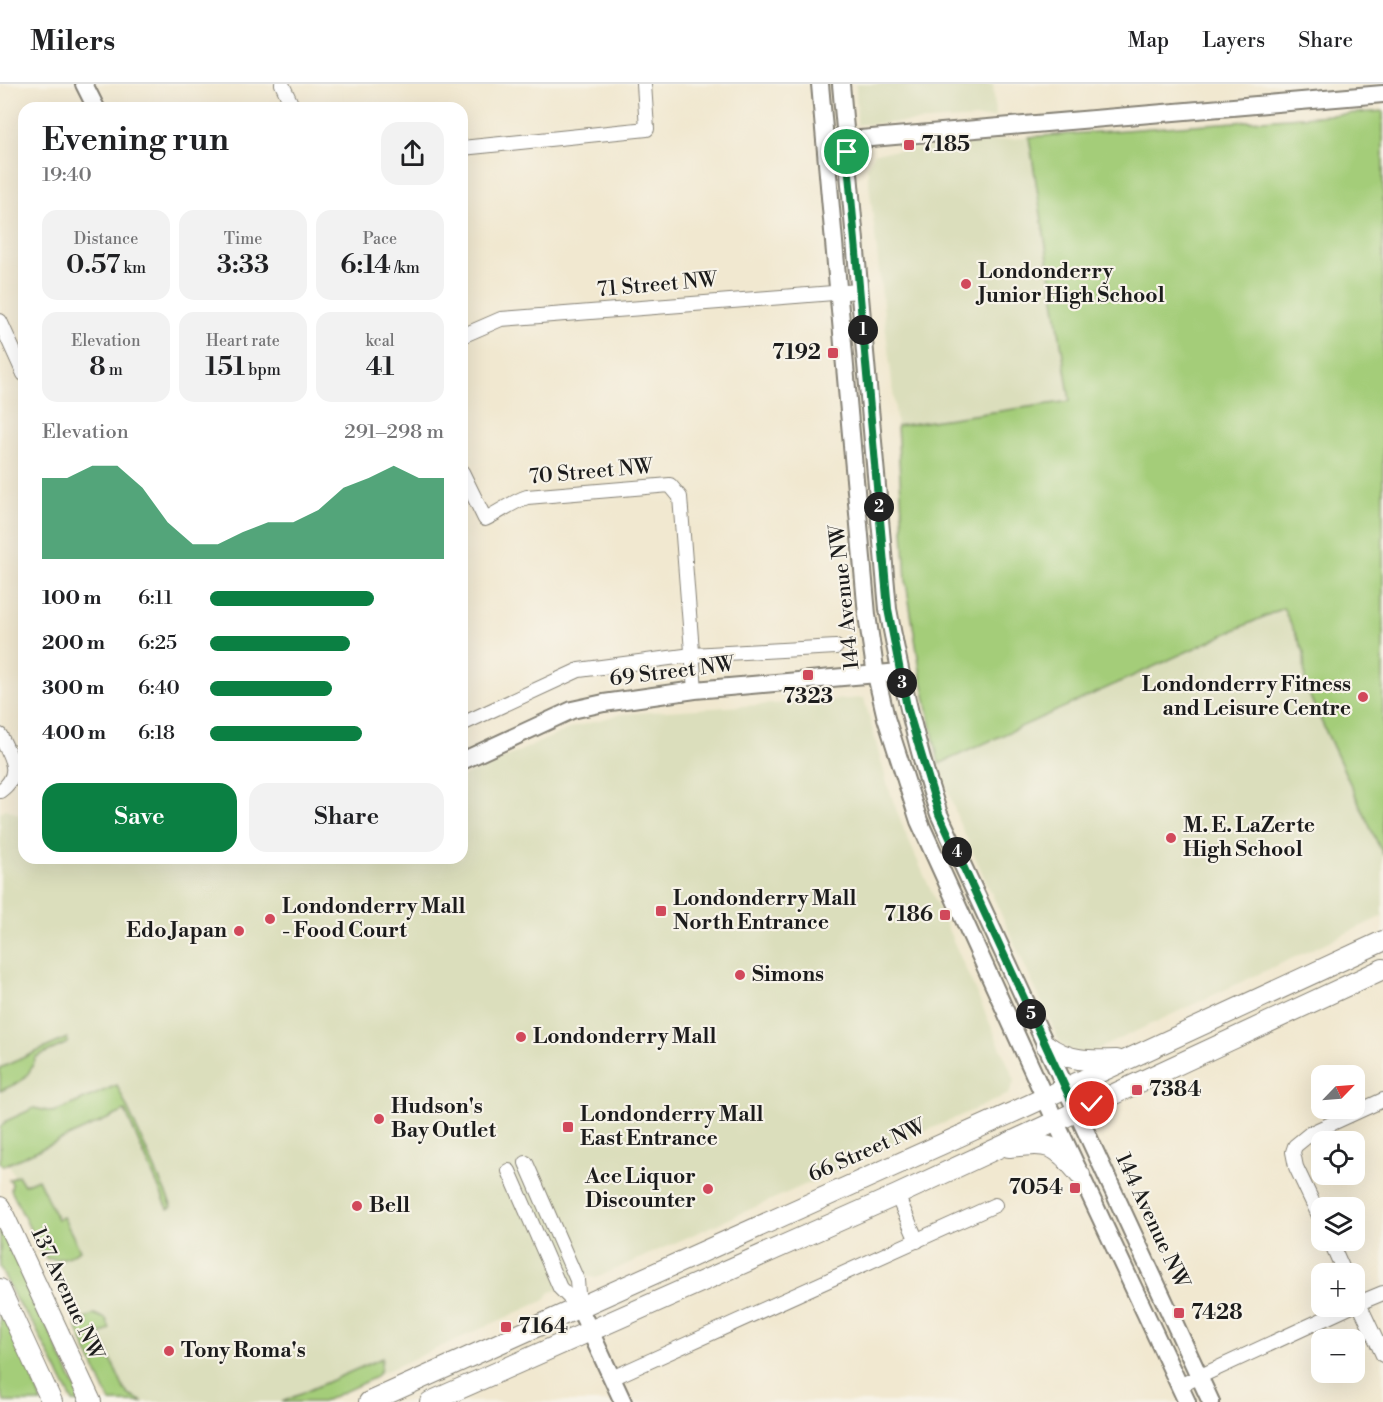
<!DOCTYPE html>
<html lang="en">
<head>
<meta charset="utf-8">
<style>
	body { margin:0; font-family:"Libre Bodoni",serif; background:#f2f2f2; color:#202124; height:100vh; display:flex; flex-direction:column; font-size:22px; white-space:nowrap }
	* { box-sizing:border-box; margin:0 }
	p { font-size:20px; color:#757577 }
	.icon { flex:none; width:33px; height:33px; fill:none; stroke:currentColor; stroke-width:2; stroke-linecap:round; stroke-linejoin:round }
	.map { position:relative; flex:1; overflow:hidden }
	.side { position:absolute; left:18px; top:18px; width:450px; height:762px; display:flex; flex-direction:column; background:#fff; border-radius:18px; box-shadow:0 6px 24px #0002 }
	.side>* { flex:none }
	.needle { width:39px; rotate:65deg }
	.buttons { position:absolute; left:1311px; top:981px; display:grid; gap:12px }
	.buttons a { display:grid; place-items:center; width:54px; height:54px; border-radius:12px; background:#fff; box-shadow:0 6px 24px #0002; font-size:30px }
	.pin { position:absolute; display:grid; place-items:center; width:51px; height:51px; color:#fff; margin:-26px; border:3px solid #fff; border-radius:50%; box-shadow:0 2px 6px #0007 }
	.km { position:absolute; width:30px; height:30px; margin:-15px; border-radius:50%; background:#222; color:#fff; font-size:16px; line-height:30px; text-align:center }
	.round { display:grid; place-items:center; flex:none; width:63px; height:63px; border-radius:18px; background:#f2f2f2 }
	.headline { display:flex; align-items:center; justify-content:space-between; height:102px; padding:0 24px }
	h1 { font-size:33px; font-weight:600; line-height:45px }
	.figures { display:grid; grid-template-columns:repeat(3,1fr); gap:9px; height:102px; padding:6px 24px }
	.figures div { display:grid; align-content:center; border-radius:15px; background:#f2f2f2; text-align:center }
	.figures b { font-size:26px; font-weight:600 }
	.figures small { font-size:16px; font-weight:400 }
	.figures p { font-size:16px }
	.chart { height:168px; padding:12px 24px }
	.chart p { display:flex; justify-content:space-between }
	.chart svg { width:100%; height:108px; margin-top:6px; fill:#0b8043; opacity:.7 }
	.action { display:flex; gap:12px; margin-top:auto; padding:12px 24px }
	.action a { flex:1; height:69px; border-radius:18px; background:#0b8043; color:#fff; font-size:24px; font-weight:600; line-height:69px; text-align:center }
	.action a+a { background:#f2f2f2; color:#202124 }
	ul { padding:0 24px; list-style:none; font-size:20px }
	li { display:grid; grid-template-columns:96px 72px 1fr; align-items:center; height:45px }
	li i { height:15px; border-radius:8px; background:#0b8043 }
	header { display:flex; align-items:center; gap:36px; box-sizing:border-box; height:84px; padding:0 30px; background:#fff; border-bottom:2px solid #e0e0e0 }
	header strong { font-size:28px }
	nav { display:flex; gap:33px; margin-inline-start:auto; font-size:21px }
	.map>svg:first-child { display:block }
	.built { fill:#dbdebc }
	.green { fill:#a4cd79; stroke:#60744a; stroke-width:1.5 }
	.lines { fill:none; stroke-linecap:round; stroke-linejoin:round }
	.minor-casing { stroke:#868276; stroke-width:16 }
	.tertiary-casing { stroke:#868276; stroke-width:20 }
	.secondary-casing { stroke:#868276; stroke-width:22 }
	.minor { stroke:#fff; stroke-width:14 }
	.tertiary { stroke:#fff; stroke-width:16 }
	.secondary { stroke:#fff; stroke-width:20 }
	.route-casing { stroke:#fff; stroke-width:12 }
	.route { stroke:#0b8043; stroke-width:8 }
	.poi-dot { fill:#d1495b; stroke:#f7f3e8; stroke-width:2 }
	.labels { text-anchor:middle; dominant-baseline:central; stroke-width:4.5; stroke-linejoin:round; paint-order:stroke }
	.poi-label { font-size:21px; font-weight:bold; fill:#1c1c1c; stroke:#f7f3e8; text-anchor:start }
	.street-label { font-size:21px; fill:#1c1c1c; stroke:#f7f3e8 }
</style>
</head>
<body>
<header>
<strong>Milers</strong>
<nav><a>Map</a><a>Layers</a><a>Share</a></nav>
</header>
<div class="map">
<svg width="1383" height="1318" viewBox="0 0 1383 1318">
	<rect width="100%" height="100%" fill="#f7f3e8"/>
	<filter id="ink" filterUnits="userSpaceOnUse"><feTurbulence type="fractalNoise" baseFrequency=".0167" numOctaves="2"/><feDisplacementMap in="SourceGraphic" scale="12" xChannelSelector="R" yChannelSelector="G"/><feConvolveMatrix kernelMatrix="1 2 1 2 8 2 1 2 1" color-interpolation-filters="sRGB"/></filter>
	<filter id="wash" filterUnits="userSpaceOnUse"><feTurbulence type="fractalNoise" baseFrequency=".008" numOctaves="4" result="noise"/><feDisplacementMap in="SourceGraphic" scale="24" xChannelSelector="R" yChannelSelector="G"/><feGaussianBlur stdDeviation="1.35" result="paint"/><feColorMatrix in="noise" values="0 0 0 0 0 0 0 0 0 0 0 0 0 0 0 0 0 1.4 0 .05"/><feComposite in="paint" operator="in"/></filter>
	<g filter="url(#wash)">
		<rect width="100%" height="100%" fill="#f1e8d0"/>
		<g class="built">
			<polygon points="856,0 993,0 996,33 857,41"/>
			<polygon points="1029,53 1070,317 897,342 867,82 875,69"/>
			<polygon points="1283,524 1304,568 1305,602 1383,771 1383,832 1087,970 1067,965 1059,957 959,738 939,680"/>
			<polygon points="864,614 888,703 904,746 1015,996 1009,1010 596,1194 587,1192 549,1209 545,1216 317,1318 123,1318 94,1271 0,1060 0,728 6,725 24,733 24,774 462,774 462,693 571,644 621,630"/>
		</g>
		<g class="green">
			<polygon points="1383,27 1383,771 1305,602 1304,568 1283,524 939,680 921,592 906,498 897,342 1070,317 1029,53"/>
			<path d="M 67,954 L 68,958 L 65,960 L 36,973 C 26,998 24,996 0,1007 L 0,984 Z"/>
			<polygon points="117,1001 172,1123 168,1125 125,1027 12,1078 3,1082 0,1078 0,1044 6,1037 34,1024 52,1028 59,1026"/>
			<path d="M 18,1091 L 24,1101 L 38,1095 L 57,1135 L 63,1133 L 80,1166 C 64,1175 65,1175 46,1175 L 45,1171 L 41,1168 L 11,1106 L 12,1099 L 9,1096 Z"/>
			<polygon points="0,1141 82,1318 73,1318 35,1243 16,1216 0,1183"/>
			<polygon points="0,1221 29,1282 41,1318 4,1318 0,1306"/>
			<polygon points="94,1230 106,1235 110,1245 100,1251 124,1305 129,1311 143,1318 110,1318 79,1250 76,1240"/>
			<polygon points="382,1274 380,1288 374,1294 322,1318 282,1318"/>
		</g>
	</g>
	<g filter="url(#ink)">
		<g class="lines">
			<defs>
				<g id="minor">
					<polyline points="282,0 293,24"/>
					<polyline points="462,64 647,45 644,0"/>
					<polyline points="0,237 24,290"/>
					<polyline points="462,252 501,235 859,207"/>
					<path d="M 462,388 L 485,435 C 500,428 512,418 527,413 L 670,401 L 680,413 L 695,606"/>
					<polyline points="462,640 579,586 692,571 836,563"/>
					<path d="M 0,651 C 10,672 24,690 0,707"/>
					<polyline points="526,1079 577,1196 579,1223"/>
					<polyline points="509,1087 560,1204 579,1223"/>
					<polyline points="897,1111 917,1157"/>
					<polyline points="1322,1138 1296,1083 1293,1068 1295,1062 1311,1049 1383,1016"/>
					<polyline points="1330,1156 1345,1190"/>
					<polyline points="1354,1209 1383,1271"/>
					<polyline points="1354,1221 1383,1209"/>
					<polyline points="612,1294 995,1121"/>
					<polyline points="1179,1302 1352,1222"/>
				</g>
				<g id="tertiary">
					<polyline points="84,0 96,24"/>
					<polyline points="820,0 867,531 876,591 886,634 919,737 1060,1047 1187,1318"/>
					<path d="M 841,0 L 888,525 C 901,595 916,663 939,730 L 1211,1318"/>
					<polyline points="837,57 1383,10"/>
					<polyline points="462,677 572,626 604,619 695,606 900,588"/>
					<polyline points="579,1223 623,1318"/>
				</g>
				<g id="secondary">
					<path d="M 1046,961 C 1068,978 1090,977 1117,976"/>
					<path d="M 1009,1063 C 1050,1059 1053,1058 1080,1091"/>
					<polyline points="0,1123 91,1318"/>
					<polyline points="0,1205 52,1318"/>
					<polyline points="369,1318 1029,1021 1383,857"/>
					<polyline points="430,1318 897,1111 1383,885"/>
				</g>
			</defs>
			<use href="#minor" class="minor-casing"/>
			<use href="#tertiary" class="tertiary-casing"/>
			<use href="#secondary" class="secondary-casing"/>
			<use href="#minor" class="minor"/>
			<use href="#tertiary" class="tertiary"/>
			<use href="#secondary" class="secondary"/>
		</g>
	</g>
	<g class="lines" filter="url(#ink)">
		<defs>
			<polyline id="route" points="847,68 888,525 907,623 939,730 1076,1027 1092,1020"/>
		</defs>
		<use href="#route" class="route-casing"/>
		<use href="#route" class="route"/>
	</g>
	<g class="poi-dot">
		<rect x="903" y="55" width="12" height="12" rx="3"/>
		<circle cx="966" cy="200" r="6"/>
		<rect x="827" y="263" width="12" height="12" rx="3"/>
		<rect x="802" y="585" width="12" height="12" rx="3"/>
		<circle cx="1363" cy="613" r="6"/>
		<circle cx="1171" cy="754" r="6"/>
		<rect x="655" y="821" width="12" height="12" rx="3"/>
		<rect x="939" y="825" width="12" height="12" rx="3"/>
		<circle cx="270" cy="835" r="6"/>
		<circle cx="239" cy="847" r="6"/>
		<circle cx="740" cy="891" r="6"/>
		<circle cx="521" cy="953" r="6"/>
		<rect x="1131" y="1000" width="12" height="12" rx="3"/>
		<circle cx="379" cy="1035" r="6"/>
		<rect x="562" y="1037" width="12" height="12" rx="3"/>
		<rect x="1069" y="1098" width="12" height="12" rx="3"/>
		<circle cx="708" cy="1105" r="6"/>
		<circle cx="357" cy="1122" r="6"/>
		<rect x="1173" y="1223" width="12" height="12" rx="3"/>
		<rect x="500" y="1237" width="12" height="12" rx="3"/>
		<circle cx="169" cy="1267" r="6"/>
	</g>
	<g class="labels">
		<g class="poi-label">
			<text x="921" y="61">7185</text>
			<text x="978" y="188">Londonderry<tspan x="978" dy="24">Junior High School</tspan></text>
			<text x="821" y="269" text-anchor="end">7192</text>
			<text x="1351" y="601" text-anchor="end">Londonderry Fitness<tspan x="1351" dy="24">and Leisure Centre</tspan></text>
			<text x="808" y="613" text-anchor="middle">7323</text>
			<text x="1183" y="742">M. E. LaZerte<tspan x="1183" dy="24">High School</tspan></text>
			<text x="673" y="815">Londonderry Mall<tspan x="673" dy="24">North Entrance</tspan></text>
			<text x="282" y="823">Londonderry Mall<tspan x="282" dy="24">- Food Court</tspan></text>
			<text x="933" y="831" text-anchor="end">7186</text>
			<text x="227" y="847" text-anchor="end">Edo Japan</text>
			<text x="752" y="891">Simons</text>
			<text x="533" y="953">Londonderry Mall</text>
			<text x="1149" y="1006">7384</text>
			<text x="391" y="1023">Hudson's<tspan x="391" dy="24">Bay Outlet</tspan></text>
			<text x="580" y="1031">Londonderry Mall<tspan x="580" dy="24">East Entrance</tspan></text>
			<text x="696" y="1093" text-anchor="end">Ace Liquor<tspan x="696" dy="24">Discounter</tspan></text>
			<text x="1063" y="1104" text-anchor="end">7054</text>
			<text x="369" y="1122">Bell</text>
			<text x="1191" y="1229">7428</text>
			<text x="518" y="1243">7164</text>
			<text x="181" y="1267">Tony Roma's</text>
		</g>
		<g class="street-label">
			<text transform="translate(657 201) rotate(-5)">71 Street NW</text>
			<text transform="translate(591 388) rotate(-5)">70 Street NW</text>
			<text transform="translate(845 513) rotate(-96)">144 Avenue NW</text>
			<text transform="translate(672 588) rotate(-7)">69 Street NW</text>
			<text transform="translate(867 1067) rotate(-24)">66 Street NW</text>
			<text transform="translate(1152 1137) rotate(65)">144 Avenue NW</text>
			<text transform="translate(67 1210) rotate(65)">137 Avenue NW</text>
		</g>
	</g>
</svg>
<div class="buttons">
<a><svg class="needle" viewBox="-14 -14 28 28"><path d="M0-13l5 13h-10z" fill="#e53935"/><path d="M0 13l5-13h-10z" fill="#757577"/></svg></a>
<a><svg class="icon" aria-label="locate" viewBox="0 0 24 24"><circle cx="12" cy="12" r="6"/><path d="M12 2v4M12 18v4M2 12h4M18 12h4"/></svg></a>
<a><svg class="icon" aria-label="layers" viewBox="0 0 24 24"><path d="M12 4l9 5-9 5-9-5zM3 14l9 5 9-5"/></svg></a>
<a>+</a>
<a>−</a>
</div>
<div class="pin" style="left:847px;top:68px;background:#1e9e55"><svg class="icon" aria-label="arrive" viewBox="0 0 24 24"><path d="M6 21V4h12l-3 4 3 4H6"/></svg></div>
<div class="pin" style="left:1092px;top:1020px;background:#d93025"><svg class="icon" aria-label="check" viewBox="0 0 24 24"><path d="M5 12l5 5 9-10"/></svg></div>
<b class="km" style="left:863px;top:246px">1</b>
<b class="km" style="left:879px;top:423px">2</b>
<b class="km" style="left:902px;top:599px">3</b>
<b class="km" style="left:957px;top:768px">4</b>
<b class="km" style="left:1031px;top:930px">5</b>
<section class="side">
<div class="headline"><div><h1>Evening run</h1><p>19:40</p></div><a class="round"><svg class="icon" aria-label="share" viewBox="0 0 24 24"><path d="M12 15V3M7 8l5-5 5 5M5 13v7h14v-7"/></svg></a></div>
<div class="figures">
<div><p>Distance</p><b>0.57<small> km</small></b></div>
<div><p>Time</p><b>3:33</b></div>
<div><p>Pace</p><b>6:14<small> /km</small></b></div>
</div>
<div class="figures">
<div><p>Elevation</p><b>8<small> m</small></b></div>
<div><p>Heart rate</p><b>151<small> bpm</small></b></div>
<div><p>kcal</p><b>41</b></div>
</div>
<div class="chart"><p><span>Elevation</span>291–298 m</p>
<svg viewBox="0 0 160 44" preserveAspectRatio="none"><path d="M0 44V11L10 11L20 6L30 6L40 15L50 29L60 38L70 38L80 33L90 29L100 29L110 24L120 15L130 11L140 6L150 11L160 11V44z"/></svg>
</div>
<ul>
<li><b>100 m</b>6:11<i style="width:70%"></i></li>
<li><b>200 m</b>6:25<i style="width:60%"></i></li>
<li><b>300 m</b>6:40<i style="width:52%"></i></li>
<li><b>400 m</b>6:18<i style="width:65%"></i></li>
</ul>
<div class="action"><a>Save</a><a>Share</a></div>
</section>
</div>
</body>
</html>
